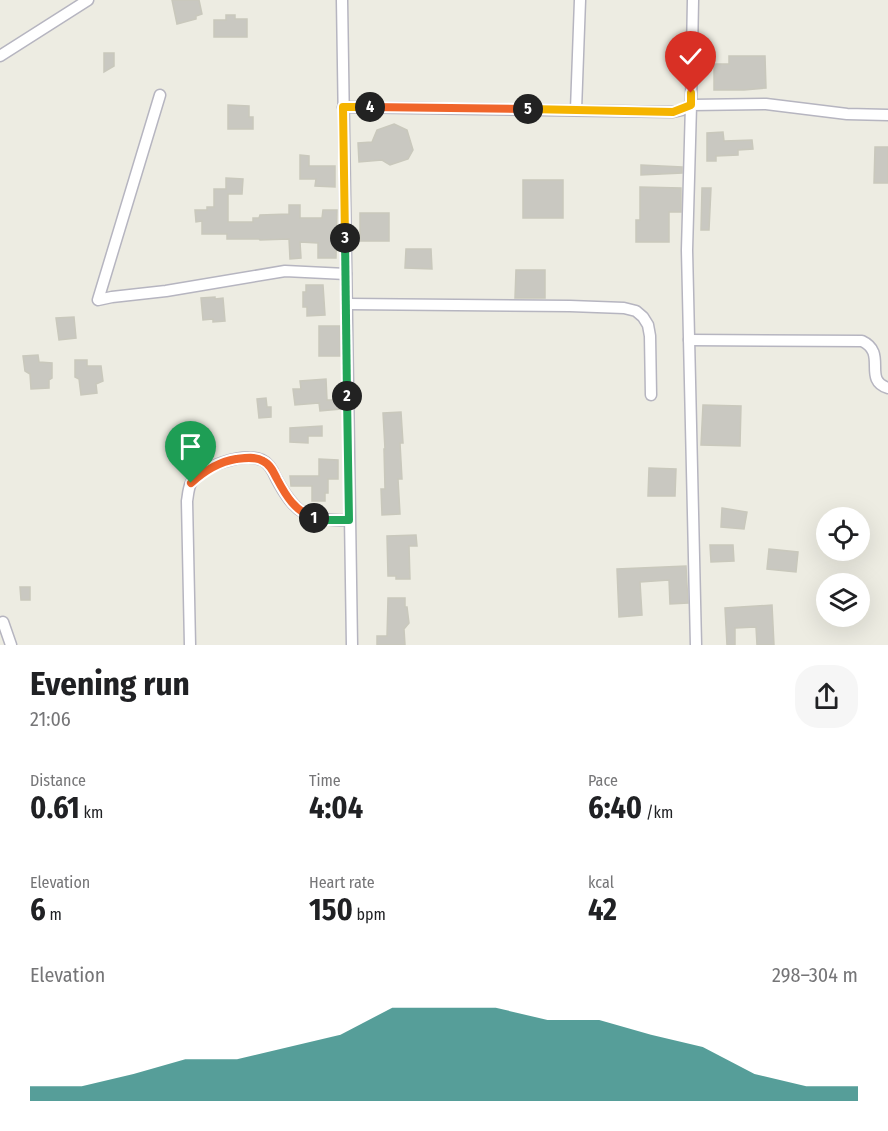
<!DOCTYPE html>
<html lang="en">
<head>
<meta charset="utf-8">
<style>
	body { margin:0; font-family:"Fira Sans Condensed",sans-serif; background:#f6f6f6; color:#202124; height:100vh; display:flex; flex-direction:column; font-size:22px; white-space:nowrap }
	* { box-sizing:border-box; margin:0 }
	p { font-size:20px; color:#757577 }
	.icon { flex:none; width:33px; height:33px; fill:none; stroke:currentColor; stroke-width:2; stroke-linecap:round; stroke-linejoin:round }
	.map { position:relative; height:645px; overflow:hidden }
	.side { display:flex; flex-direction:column; background:#fff; flex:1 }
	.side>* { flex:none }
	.tools { position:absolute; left:816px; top:507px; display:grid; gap:12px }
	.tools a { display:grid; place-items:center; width:54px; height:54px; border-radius:50%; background:#fff; box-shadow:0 6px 24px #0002; font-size:30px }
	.pin { position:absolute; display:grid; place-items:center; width:51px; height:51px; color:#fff; margin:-62px -26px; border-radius:50% 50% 50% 0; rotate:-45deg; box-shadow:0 0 6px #0007 }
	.pin .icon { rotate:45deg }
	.km { position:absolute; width:30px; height:30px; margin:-15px; border-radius:50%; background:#222; color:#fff; font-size:16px; line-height:30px; text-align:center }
	.round { display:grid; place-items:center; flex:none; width:63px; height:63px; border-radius:24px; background:#f6f6f6 }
	.headline { display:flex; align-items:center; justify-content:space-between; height:102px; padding:0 30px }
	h1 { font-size:33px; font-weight:700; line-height:45px }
	.stats { display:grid; grid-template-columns:repeat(3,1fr); gap:9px; height:102px; padding:6px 30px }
	.stats div { display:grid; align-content:center }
	.stats b { font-size:30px; font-weight:700 }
	.stats small { font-size:16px; font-weight:400 }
	.stats p { font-size:16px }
	.chart { height:168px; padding:12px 30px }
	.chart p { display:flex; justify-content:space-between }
	.chart svg { width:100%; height:108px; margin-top:6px; fill:#0f766e; opacity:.7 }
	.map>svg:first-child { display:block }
	.building { fill:#c9c8c1; stroke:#c9c8bc; stroke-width:1.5 }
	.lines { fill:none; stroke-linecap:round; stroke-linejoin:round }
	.minor-casing { stroke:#b6b5c0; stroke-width:13 }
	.minor { stroke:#fff; stroke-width:10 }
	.split-1-casing { stroke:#fff; stroke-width:12 }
	.split-2-casing { stroke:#fff; stroke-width:12 }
	.split-3-casing { stroke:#fff; stroke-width:12 }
	.split-4-casing { stroke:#fff; stroke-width:12 }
	.split-5-casing { stroke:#fff; stroke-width:12 }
	.split-6-casing { stroke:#fff; stroke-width:12 }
	.split-1 { stroke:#f0652b; stroke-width:8 }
	.split-2 { stroke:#22a559; stroke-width:8 }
	.split-3 { stroke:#22a559; stroke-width:8 }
	.split-4 { stroke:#f5b400; stroke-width:8 }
	.split-5 { stroke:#f0652b; stroke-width:8 }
	.split-6 { stroke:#f5b400; stroke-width:8 }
</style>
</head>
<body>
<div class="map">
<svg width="888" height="645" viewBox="0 0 888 645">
	<rect width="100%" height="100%" fill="#edece2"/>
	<g class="building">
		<polygon points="172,0 199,0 202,14 196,16 196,19 177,24"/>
		<polygon points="226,15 235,15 235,19 247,19 247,37 214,37 214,20 226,20"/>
		<polygon points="104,53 114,53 114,66 104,72"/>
		<polygon points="729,56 765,56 766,88 744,90 714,90 714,64 729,64"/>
		<polygon points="228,105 249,106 249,117 253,117 253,129 228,129"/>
		<polygon points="394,124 407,130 413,150 408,159 390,165 382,160 359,162 358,143 372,142 377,130"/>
		<polygon points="723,132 724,141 752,140 753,149 738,150 738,155 716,156 716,161 707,161 707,133"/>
		<polygon points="875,147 888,147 888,183 874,183"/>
		<polygon points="300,155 309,156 309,166 335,166 335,187 315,186 316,179 300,179"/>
		<polygon points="641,165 682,167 682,173 641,175"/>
		<polygon points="226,178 243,179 242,194 228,194 228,222 253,222 253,218 259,218 260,215 289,214 289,205 300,205 300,218 322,218 323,210 337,210 336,258 318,258 318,243 300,242 301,258 290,259 289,239 260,240 259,239 227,239 227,234 202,234 202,221 196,222 195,210 207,210 207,207 214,207 214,189 226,189"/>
		<rect x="523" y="180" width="40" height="38"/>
		<polygon points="640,187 681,188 681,212 669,212 669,242 636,242 636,220 640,220"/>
		<polygon points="702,188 711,188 709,230 701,230"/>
		<rect x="360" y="213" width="29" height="28"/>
		<polygon points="406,249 431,249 432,269 405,268"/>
		<polygon points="516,270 545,270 545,298 515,298"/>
		<polygon points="306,285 323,285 325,315 307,316 307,307 303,307 303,292 306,292"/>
		<polygon points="215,297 215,299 223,298 225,321 213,322 213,319 203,320 201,298"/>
		<polygon points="74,317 76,338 59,340 56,318"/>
		<rect x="319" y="326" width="21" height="30"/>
		<polygon points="38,355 39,362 52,363 52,378 49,380 49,388 31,389 30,374 25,371 23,356"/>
		<polygon points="75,360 87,360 87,366 101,366 103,381 96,384 97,393 81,395 79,379 75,377"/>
		<polygon points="326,379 327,400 341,400 341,409 320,411 319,403 295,405 293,389 301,389 300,381"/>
		<polygon points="266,398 267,407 271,407 271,417 259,418 257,399"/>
		<polygon points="703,405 741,406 740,446 701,445"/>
		<polygon points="401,412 403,443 400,443 402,479 398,479 400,514 382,515 381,489 385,489 384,449 385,449 383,413"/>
		<polygon points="322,426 322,436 308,436 308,443 290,442 290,428"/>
		<polygon points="319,459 338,460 338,479 328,479 328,493 325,493 325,501 312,501 312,486 291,486 290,476 319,476"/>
		<polygon points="649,468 676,469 675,496 648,496"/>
		<polygon points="722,508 747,512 744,529 721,527"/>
		<polygon points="416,535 417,546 409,546 410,579 396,579 396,576 388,576 387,536"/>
		<polygon points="710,545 733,545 734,561 711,562"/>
		<polygon points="769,549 798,552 796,572 767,569"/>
		<polygon points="686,566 688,603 670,604 669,580 640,582 642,615 619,617 617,569"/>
		<polygon points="20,587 30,587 30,600 21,600"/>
		<polygon points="388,598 405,598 405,607 407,607 409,623 404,629 405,645 377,645 377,636 387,636"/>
		<polygon points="772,605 774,645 757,645 756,627 735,628 735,645 727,645 725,608"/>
	</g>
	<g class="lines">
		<defs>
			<g id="minor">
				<polyline points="342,0 352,645"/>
				<polyline points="0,56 88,0"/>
				<polyline points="160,95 98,300 112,297 166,291 285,271 346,274"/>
				<polyline points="343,107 673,112 682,110 691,105 693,0"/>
				<polyline points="576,110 580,0"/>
				<polyline points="347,304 570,306 624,308 636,311 643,317 648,325 650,336 651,395"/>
				<path d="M 689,340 L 862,341 C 888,353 862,380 888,388"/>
				<polyline points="3,622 11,645"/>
				<path d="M 190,645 L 187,501 C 188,496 188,489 191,483 C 202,466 243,452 262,460 C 269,463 273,471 276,478 C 295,514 308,522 349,520"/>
				<polyline points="696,645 687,250 691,105 766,104 847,114 888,115"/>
			</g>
		</defs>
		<use href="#minor" class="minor-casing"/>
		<use href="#minor" class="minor"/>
	</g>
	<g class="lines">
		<defs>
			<path id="split-1" d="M 191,483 C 204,471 218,462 236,459 C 244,458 255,456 263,461 C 270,464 274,473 277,479 C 286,496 295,511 314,518"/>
			<polyline id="split-2" points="314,518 326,520 349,520 347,396"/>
			<polyline id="split-3" points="345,238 347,396"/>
			<polyline id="split-4" points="345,238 343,107 370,107"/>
			<polyline id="split-5" points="370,107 528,109"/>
			<polyline id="split-6" points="528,109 673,112 691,105 691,93"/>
		</defs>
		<use href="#split-1" class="split-1-casing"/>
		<use href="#split-2" class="split-2-casing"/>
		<use href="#split-3" class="split-3-casing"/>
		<use href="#split-4" class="split-4-casing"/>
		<use href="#split-5" class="split-5-casing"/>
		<use href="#split-6" class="split-6-casing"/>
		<use href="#split-1" class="split-1"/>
		<use href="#split-2" class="split-2"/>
		<use href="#split-3" class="split-3"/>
		<use href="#split-4" class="split-4"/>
		<use href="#split-5" class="split-5"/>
		<use href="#split-6" class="split-6"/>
	</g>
</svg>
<div class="tools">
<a><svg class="icon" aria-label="locate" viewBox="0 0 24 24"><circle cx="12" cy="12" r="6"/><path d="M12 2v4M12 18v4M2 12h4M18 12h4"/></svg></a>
<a><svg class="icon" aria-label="layers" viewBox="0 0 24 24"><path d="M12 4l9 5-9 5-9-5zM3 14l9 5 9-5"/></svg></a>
</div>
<div class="pin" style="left:191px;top:483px;background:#1e9e55"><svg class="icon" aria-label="arrive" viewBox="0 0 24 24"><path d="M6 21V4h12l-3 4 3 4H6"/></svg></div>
<div class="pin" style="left:691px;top:93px;background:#d93025"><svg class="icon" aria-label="check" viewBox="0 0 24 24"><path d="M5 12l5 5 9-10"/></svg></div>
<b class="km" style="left:314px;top:518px">1</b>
<b class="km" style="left:347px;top:396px">2</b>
<b class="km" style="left:345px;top:238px">3</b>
<b class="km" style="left:370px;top:107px">4</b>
<b class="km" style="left:528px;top:109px">5</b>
</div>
<section class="side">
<div class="headline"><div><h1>Evening run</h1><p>21:06</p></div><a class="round"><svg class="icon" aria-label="share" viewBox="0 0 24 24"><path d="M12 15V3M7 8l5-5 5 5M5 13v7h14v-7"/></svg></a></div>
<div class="stats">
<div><p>Distance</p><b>0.61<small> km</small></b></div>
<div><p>Time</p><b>4:04</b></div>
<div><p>Pace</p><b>6:40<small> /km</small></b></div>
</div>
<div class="stats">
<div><p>Elevation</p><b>6<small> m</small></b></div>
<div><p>Heart rate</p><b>150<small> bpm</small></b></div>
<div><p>kcal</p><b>42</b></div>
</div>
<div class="chart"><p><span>Elevation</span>298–304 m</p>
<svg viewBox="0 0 160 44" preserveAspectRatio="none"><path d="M0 44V38L10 38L20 33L30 27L40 27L50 22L60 17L70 6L80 6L90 6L100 11L110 11L120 17L130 22L140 33L150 38L160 38V44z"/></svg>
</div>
</section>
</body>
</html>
